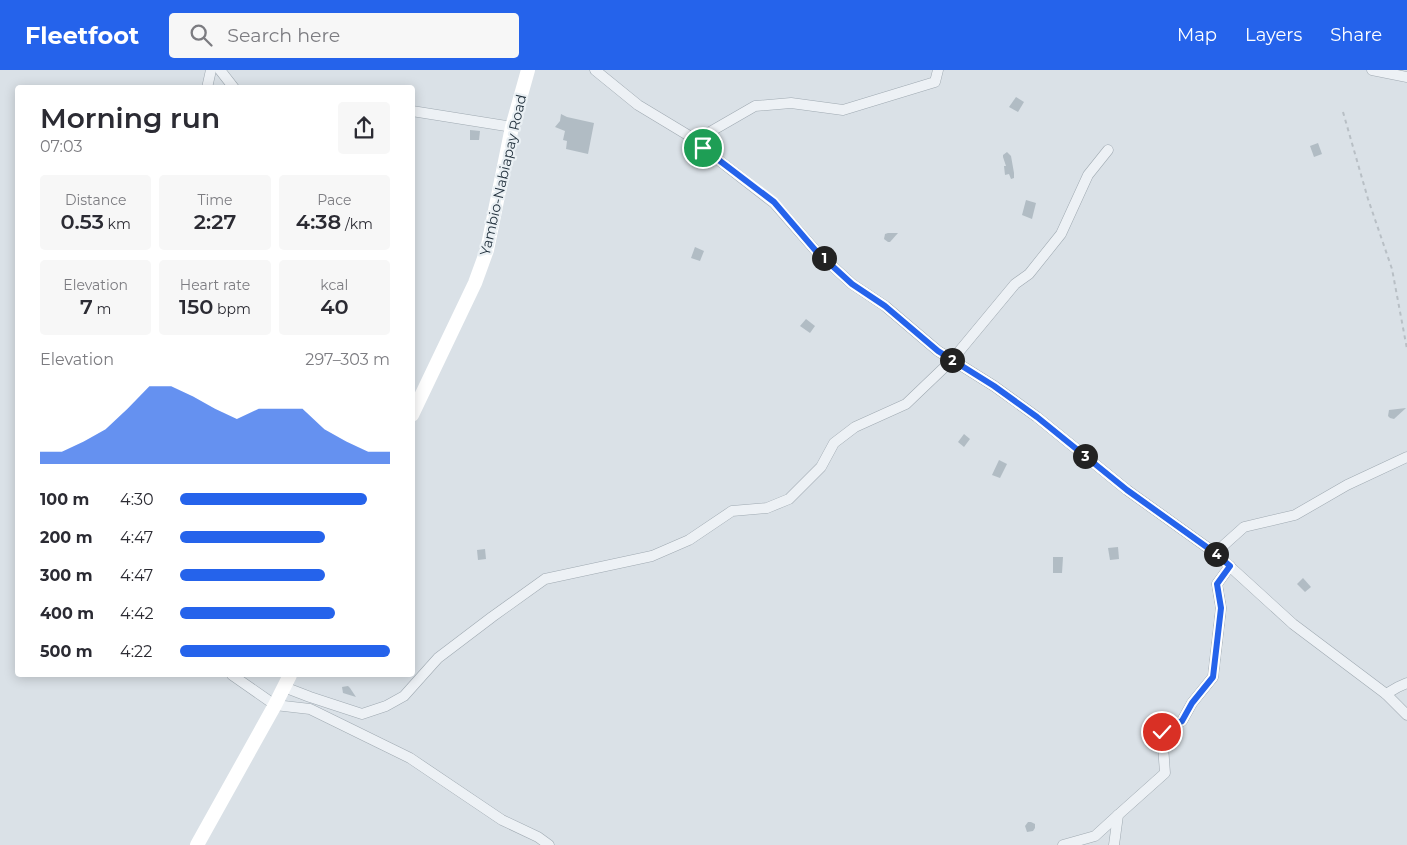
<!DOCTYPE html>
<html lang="en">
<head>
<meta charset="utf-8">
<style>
	body { margin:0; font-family:Montserrat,sans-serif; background:#f7f7f7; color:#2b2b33; height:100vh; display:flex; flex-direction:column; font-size:19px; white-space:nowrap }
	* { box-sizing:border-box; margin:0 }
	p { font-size:16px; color:#7c7c81 }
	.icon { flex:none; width:28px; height:28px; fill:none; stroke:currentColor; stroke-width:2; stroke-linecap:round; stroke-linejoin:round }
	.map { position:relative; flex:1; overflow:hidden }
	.details { position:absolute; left:15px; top:15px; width:400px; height:592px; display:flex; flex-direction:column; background:#fff; border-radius:5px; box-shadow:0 2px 12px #0003 }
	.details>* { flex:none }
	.pin { position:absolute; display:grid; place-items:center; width:42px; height:42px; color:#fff; margin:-21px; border:2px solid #fff; border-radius:50%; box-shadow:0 1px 5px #0007 }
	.km { position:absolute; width:25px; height:25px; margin:-12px; border-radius:50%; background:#222; color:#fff; font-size:14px; line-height:25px; text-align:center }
	.round { display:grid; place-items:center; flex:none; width:52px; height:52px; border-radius:5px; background:#f7f7f7 }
	.headline { display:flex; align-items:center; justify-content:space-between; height:85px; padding:0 25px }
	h1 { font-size:28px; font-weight:600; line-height:38px }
	.figures { display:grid; grid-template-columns:repeat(3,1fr); gap:8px; height:85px; padding:5px 25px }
	.figures div { display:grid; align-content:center; border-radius:5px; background:#f7f7f7; text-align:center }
	.figures b { font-size:21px; font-weight:600 }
	.figures small { font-size:14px; font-weight:400 }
	.figures p { font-size:14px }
	.chart { height:140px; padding:10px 25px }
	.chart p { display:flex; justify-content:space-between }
	.chart svg { width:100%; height:90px; margin-top:5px; fill:#2563eb; opacity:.7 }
	ul { padding:0 25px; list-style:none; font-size:16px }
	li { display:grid; grid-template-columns:80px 60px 1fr; align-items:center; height:38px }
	li i { height:12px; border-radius:6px; background:#2563eb }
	header { display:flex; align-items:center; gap:30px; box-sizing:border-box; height:70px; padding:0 25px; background:#2563eb; color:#fff }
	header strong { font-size:24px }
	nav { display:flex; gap:28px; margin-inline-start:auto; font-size:18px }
	.search { width:350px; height:45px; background:#f7f7f7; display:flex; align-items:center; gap:12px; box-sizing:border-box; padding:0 18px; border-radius:5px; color:#7c7c81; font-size:19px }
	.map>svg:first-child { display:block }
	.building { fill:#b1bcc4 }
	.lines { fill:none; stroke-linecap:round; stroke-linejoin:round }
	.street-casing { stroke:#9fa9b1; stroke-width:11 }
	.path { stroke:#b8bfc5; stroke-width:2; stroke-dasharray:4 4; stroke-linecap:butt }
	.street { stroke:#edf1f5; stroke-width:10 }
	.secondary { stroke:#fff; stroke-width:14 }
	.route-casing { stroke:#fff; stroke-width:10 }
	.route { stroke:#2563eb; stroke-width:6 }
	.labels { text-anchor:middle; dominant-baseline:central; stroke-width:4.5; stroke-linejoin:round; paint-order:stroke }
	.street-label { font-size:14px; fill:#23323e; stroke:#eaf0f4 }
</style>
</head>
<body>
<header>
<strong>Fleetfoot</strong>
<div class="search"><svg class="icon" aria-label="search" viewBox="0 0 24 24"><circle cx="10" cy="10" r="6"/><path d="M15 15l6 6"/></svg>Search here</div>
<nav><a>Map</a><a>Layers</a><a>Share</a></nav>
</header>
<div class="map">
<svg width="1407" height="775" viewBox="0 0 1407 775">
	<rect width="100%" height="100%" fill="#dae1e7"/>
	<g class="building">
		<polygon points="1016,27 1024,32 1018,42 1009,37"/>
		<polygon points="561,44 567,47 594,53 588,84 566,79 567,71 563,70 565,61 555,57 560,51"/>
		<polygon points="470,60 480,61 479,70 470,70"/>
		<polygon points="1318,73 1322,84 1314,87 1310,76"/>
		<polygon points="1007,82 1011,86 1014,103 1014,108 1011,109 1009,104 1005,105 1004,96 1006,96 1003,87 1003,85"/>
		<polygon points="1026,130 1036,133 1032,149 1022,145"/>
		<polygon points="888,163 898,163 890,172 888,172 884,169 885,164"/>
		<polygon points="695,177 704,181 700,191 691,188"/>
		<polygon points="806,249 815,256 810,263 800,256"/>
		<polygon points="1406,338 1394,349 1390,348 1388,346 1389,340"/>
		<polygon points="964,364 970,369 964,377 958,372"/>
		<polygon points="999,390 1007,394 1000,408 992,405"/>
		<polygon points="1118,477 1119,489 1110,490 1108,478"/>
		<polygon points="485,479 486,489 478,490 477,480"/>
		<polygon points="1053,487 1063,487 1062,503 1053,503"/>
		<polygon points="1303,508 1311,517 1305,522 1297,514"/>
		<polygon points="348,616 350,618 356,627 343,623 342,617"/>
		<polygon points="1028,752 1031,752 1035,754 1035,758 1033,761 1027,762 1025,756"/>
	</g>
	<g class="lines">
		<defs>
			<g id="street">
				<polyline points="220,0 234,18"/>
				<polyline points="595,0 638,35 696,70 703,78 774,133 816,181 852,214 885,236 938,281 994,316 1037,347 1127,420 1215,483 1293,554 1386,624 1407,645"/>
				<polyline points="1372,0 1407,7"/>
				<polyline points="207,18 211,0"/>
				<polyline points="412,41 512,57"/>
				<polyline points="696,70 755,36 791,33 843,40 935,12 938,0"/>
				<polyline points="1215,483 1244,457 1295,445 1347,415 1407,387"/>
				<polyline points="232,605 275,635 310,639 410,688 502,750 538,767 549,775"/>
				<polyline points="284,617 310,627 362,644 386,636 404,626 438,588 492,547 545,509 652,486 689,470 732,441 767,438 789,429 821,397 834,373 855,357 906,334 952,290 1015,214 1029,204 1061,164 1088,105 1108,80"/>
				<polyline points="1386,624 1398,617 1407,613"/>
				<polyline points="1063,775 1095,766 1118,745"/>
				<polyline points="1114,775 1118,745 1165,703 1162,662 1182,651 1192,633 1213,607 1221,538 1217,514 1230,496"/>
			</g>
		</defs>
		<use href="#street" class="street-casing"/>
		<polyline class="path" points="1343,42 1368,129 1392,199 1407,279"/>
		<use href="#street" class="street"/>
		<g class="secondary">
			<polyline points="412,345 475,213 487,180 512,57 528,0"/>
			<polyline points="197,775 275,635 290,605"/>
		</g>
	</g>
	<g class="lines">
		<defs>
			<polyline id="route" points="703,78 774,132 816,181 852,214 885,236 938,281 994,316 1037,347 1127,420 1215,483 1230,496 1217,514 1221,538 1213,607 1192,633 1182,651 1162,662"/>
		</defs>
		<use href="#route" class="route-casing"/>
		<use href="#route" class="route"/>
	</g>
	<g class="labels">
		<g class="street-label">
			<text transform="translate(503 105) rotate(-77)">Yambio-Nabiapay Road</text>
		</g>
	</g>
</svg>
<div class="pin" style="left:703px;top:78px;background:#1e9e55"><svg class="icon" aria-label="arrive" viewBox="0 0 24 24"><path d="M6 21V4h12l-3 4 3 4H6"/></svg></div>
<div class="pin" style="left:1162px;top:662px;background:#d93025"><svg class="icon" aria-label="check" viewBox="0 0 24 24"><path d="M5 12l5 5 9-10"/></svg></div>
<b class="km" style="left:824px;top:188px">1</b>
<b class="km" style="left:952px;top:290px">2</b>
<b class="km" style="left:1085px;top:386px">3</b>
<b class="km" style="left:1216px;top:484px">4</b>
<section class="details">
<div class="headline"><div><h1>Morning run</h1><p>07:03</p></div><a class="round"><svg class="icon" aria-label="share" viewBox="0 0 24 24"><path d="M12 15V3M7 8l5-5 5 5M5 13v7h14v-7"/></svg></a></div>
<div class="figures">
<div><p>Distance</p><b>0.53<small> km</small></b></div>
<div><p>Time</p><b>2:27</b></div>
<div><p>Pace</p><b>4:38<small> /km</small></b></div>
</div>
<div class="figures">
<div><p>Elevation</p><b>7<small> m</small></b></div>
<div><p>Heart rate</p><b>150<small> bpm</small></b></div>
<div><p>kcal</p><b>40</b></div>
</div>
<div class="chart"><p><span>Elevation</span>297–303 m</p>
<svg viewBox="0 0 160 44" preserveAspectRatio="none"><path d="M0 44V38L10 38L20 33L30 27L40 17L50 6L60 6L70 11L80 17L90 22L100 17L110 17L120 17L130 27L140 33L150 38L160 38V44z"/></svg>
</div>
<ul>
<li><b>100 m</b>4:30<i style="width:89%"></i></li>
<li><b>200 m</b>4:47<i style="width:69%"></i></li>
<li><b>300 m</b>4:47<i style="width:69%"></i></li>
<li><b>400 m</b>4:42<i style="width:74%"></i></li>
<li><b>500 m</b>4:22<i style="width:100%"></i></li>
</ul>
</section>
</div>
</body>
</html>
